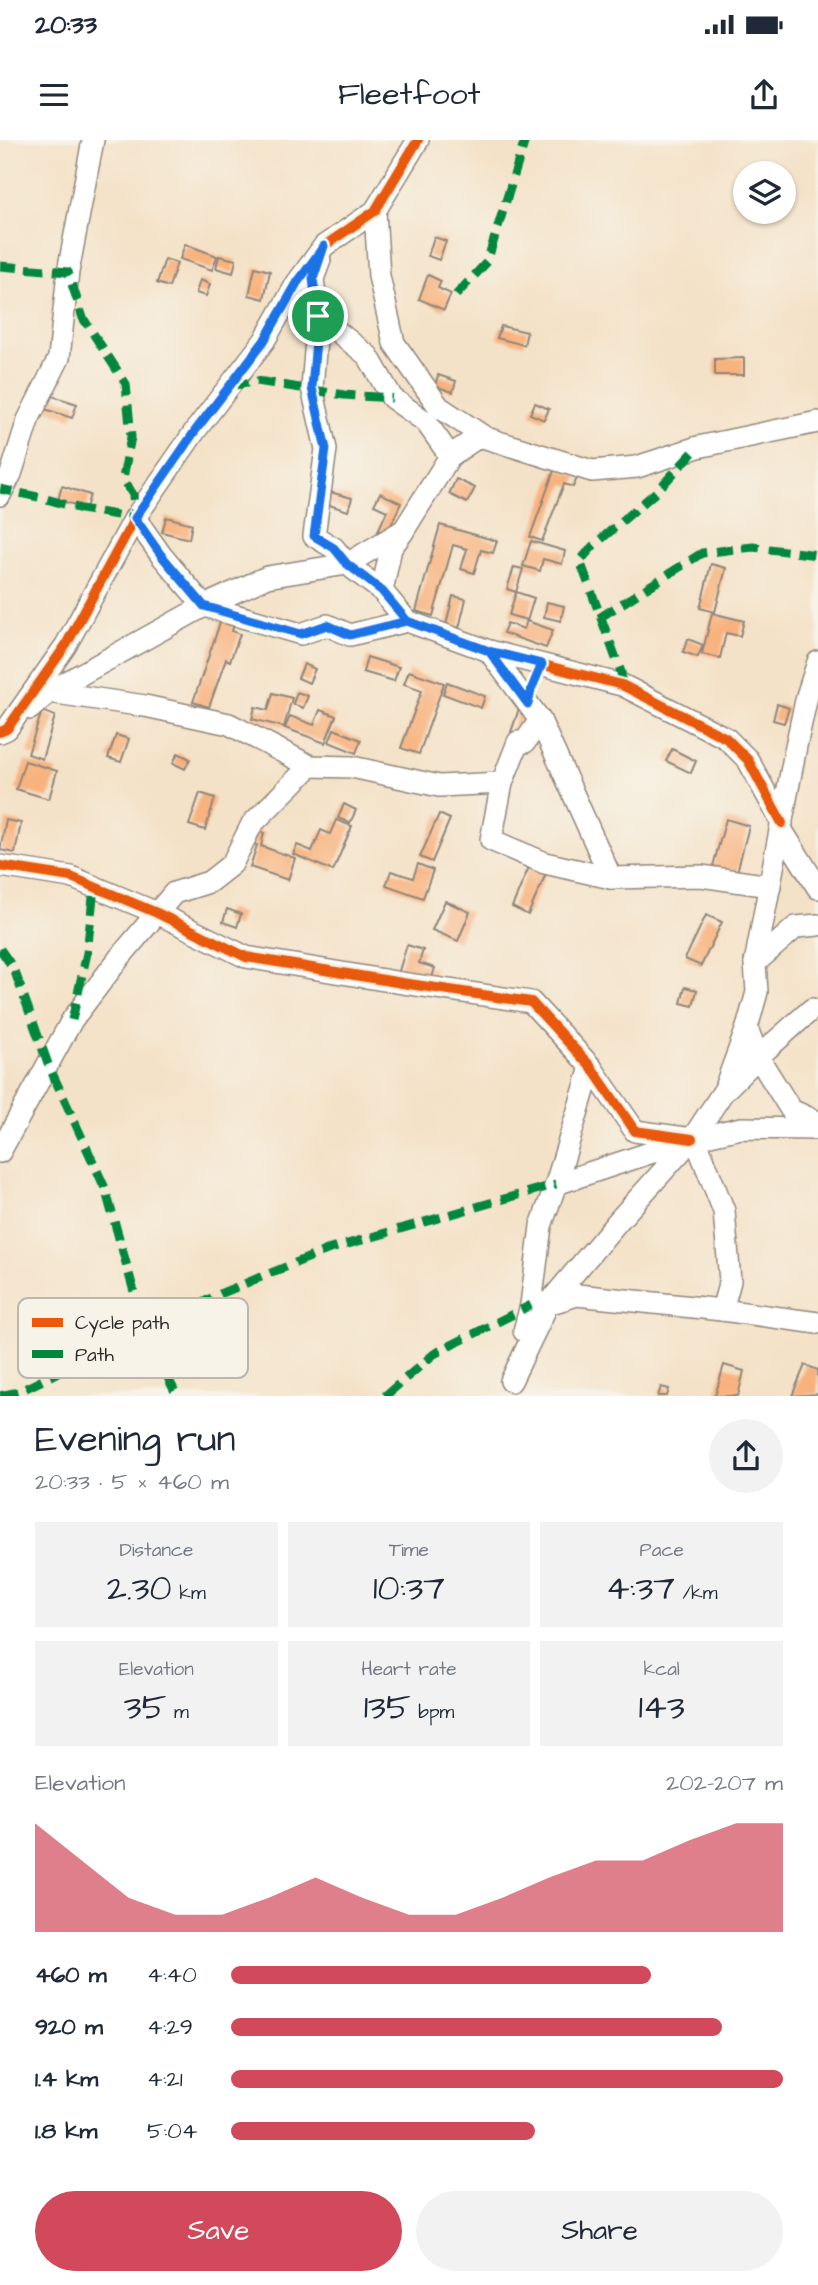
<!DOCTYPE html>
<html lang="en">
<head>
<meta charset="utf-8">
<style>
	body { margin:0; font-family:"Architects Daughter",sans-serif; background:#f2f2f3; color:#1f2937; height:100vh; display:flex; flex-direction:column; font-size:26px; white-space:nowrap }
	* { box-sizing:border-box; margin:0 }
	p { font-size:23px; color:#747a83 }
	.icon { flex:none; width:38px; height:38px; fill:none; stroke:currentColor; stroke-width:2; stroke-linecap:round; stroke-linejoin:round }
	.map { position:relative; height:1256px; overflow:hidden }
	.details { display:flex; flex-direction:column; background:#fff; flex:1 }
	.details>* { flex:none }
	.buttons { position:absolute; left:733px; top:21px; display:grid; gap:14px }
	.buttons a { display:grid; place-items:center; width:63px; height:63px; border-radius:50%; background:#fff; box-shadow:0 2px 5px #0004; font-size:35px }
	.pin { position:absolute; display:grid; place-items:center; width:60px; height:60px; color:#fff; margin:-30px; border:4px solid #fff; border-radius:50%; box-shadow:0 2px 7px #0007 }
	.round { display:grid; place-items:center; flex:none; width:74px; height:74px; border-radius:37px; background:#f2f2f3 }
	.overview { display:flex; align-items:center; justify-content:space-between; height:119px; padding:0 35px }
	h1 { font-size:38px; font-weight:600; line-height:52px }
	.figures { display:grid; grid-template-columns:repeat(3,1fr); gap:10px; height:119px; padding:7px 35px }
	.figures div { display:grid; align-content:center; border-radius:0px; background:#f2f2f3; text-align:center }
	.figures b { font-size:35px; font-weight:600 }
	.figures small { font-size:19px; font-weight:400 }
	.figures p { font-size:19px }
	.chart { height:196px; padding:14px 35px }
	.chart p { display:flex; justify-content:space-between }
	.chart svg { width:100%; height:126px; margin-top:7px; fill:#d1495b; opacity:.7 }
	.button { display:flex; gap:14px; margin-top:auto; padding:14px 35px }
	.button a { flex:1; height:80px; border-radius:42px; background:#d1495b; color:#fff; font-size:28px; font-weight:600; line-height:80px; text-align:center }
	.button a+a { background:#f2f2f3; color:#1f2937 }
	ul { padding:0 35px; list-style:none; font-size:23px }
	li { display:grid; grid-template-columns:112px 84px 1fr; align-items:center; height:52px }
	li i { height:18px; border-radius:9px; background:#d1495b }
	.status { display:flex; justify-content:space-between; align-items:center; height:49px; padding:0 35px; background:#fff; direction:ltr }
	.status svg { height:19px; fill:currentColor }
	header { display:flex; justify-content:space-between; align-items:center; height:91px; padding:0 35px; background:#fff; font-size:32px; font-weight:600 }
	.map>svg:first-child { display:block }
	.building { fill:#f8b27e }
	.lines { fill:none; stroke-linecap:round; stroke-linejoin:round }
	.street-casing { stroke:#90867a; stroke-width:24 }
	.street { stroke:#fff; stroke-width:21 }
	.quiet { stroke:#00873e; stroke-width:9; stroke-dasharray:18 9; stroke-linecap:butt }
	.cycleway-casing { stroke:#f7f3e8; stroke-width:15 }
	.cycleway { stroke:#e8590c; stroke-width:10 }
	.route-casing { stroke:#fff; stroke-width:14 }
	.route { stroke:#1a73e8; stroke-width:9 }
	.key { fill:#f7f3e8; stroke:#bab7af; stroke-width:2 }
	.key-label { font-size:19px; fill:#2b2b2b }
</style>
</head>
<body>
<div class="status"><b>20:33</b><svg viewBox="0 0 49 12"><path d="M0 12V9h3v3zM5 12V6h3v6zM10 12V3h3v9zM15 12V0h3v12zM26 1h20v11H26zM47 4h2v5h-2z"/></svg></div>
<header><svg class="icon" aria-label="menu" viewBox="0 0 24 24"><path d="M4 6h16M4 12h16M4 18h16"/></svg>Fleetfoot<svg class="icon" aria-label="share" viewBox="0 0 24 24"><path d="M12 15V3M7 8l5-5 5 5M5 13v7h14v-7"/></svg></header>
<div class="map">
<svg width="818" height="1256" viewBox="0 0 818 1256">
	<rect width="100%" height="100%" fill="#f7f3e8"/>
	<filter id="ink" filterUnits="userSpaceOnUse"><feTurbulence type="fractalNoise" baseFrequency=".0143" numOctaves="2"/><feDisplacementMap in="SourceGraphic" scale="14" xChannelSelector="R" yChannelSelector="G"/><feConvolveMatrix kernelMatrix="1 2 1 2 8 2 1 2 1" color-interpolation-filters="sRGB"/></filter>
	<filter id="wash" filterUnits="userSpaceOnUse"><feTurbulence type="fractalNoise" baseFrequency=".00686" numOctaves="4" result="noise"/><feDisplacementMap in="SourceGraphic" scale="28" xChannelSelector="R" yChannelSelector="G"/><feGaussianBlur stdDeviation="1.57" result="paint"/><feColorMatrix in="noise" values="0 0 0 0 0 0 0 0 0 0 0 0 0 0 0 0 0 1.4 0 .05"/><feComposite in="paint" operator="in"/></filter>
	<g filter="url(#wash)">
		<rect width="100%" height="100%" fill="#f4e2c8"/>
		<g id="blocks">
			<g class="building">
				<polygon points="434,97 446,101 439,120 428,116"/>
				<polygon points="185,104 217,116 212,130 180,119"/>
				<polygon points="219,116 236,120 233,133 216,128"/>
				<polygon points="165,119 177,123 169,147 157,143"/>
				<polygon points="255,127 270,131 264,159 249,155"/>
				<polygon points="428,135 441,141 438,148 451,154 444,170 419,159"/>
				<polygon points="200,140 210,144 206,156 196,153"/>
				<polygon points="501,186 527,192 524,205 497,198"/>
				<polygon points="744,218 744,235 715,235 715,219"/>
				<polygon points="438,235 456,241 453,252 435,246"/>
				<polygon points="43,253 77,264 72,278 39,267"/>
				<polygon points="535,263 549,269 544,280 530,274"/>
				<polygon points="555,328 578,336 573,347 564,344 542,401 530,397"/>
				<polygon points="456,339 475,348 467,363 449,354"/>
				<polygon points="62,346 90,355 86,368 58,360"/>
				<polygon points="326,351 352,358 348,371 323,363"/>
				<polygon points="380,353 401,363 387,394 378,391 387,371 374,365"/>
				<polygon points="166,377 192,384 189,399 162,392"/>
				<polygon points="440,385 497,401 493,413 481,410 474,433 461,429 467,409 453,405 433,476 416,471"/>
				<polygon points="531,401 565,411 562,424 543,419 540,431 523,426"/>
				<polygon points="711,424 726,428 715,472 700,468"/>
				<polygon points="514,427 523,429 516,452 507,449"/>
				<polygon points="516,452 534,458 527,481 553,490 546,508 503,493 507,483 524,489 527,480 509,475"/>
				<polygon points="453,456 466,459 459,488 446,485"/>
				<polygon points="547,462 564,466 561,481 544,477"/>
				<polygon points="712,473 744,481 740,496 726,493 720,518 702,514"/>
				<polygon points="223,474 236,478 232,491 240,494 230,521 226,519 209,567 193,562"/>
				<polygon points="688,499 703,505 698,517 683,512"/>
				<polygon points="367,517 399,527 394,541 363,532"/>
				<polygon points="304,524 315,529 309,543 298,538"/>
				<polygon points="409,531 444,543 419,614 401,608 422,550 404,544"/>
				<polygon points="447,542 485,556 481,568 443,554"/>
				<polygon points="297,552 308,556 303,568 293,564"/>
				<polygon points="273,553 292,558 284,587 252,579 255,567 268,570"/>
				<polygon points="777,564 789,568 784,583 773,580"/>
				<polygon points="520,566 532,569 522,596 511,592"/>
				<polygon points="320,570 336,576 325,603 285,588 290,576 314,585"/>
				<polygon points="42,571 55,576 42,619 28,614"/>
				<polygon points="334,589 361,600 356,613 329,602"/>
				<polygon points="116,595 129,599 121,622 108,618"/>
				<polygon points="672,609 696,621 691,633 666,621"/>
				<polygon points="178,613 190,619 185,629 173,623"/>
				<polygon points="25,621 57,631 49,659 16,649"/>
				<polygon points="200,653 215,658 205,690 189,685"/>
				<polygon points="344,664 356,670 350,683 338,678"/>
				<polygon points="439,674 450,679 432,722 420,717"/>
				<polygon points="726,679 749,686 737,732 713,726"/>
				<polygon points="6,680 21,683 15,713 0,710"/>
				<polygon points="336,680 352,686 333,731 293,714 297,705 312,711 321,690 330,694"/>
				<polygon points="251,689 264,693 261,706 295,718 288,740 250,727 257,705 248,703"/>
				<polygon points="531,722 548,729 528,775 512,767"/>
				<polygon points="418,724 433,730 423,758 386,745 391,731 413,738"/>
				<polygon points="445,761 470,772 458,801 432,790"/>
				<polygon points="227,769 241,774 237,787 223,782"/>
				<polygon points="706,775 722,782 701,826 685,819"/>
				<polygon points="407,805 423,810 419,823 435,828 430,844 398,834"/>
				<polygon points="685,847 697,850 693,866 681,863"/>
				<polygon points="724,1225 744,1231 738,1256 715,1256"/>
				<polygon points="805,1225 818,1230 818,1254 792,1256"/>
				<polygon points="661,1247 669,1249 667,1256 658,1256"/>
			</g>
		</g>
	</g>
	<g filter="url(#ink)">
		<use href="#blocks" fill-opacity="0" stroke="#90867a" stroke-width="2"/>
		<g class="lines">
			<defs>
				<g id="street">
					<polyline points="375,71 379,136 394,203 439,267 486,298 592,331 637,327 698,307 818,282"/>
					<polyline points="320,120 313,139 318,176 368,216 392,258 426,282 450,316"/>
					<polyline points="318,176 312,248 326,309 314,396 334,408 347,424 382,451 407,481"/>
					<polyline points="0,355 11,334 28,280 59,218 68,132 93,0"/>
					<polyline points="135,378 161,415 204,466 301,494 327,485 350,495 407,481 489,511 622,545 726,598 748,620 782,683"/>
					<polyline points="382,451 391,408 403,392"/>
					<polyline points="489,511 540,580 611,738 701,736 770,746"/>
					<polyline points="818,522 807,556 796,606 755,823 757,852 747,888 758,917 791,970 818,982"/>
					<polyline points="49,552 145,566 229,584 310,626 352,627 439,646 502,643"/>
					<polyline points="30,569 49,552 204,466 267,437 347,424 404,390 450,316 481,295"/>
					<polyline points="540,580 525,602 518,602 502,643 491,700 545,723 611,738"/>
					<polyline points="0,592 7,589 66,505 135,378 195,291 264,201 297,143 324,106 375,71 418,0"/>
					<polyline points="781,689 818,748"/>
					<polyline points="0,726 71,737 157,773 246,817 402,843 531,862 591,927 635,991 692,999"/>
					<polyline points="755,823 796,787 818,785"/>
					<polyline points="726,945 747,888"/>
					<polyline points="695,998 724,1071 730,1141 722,1170"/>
					<polyline points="0,1012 72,880 120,817 174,753 209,742 232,724 252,684 310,626"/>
					<polyline points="556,1044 692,999 741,988 818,989"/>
					<polyline points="548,1164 577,1155 722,1170 818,1183"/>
					<polyline points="524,1191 531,1165 541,1086 556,1044 591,927"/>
					<polyline points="511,1241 548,1164 619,1080 692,999 723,952 758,917 812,869"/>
				</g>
			</defs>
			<use href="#street" class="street-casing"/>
			<use href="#street" class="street"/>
			<g class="quiet">
				<polyline points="0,126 68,132 83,178 126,244 131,297 123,338 133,355 135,378 81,369 43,358 0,349"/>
				<polyline points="456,155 487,122 525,0"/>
				<polyline points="230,246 257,241 344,255 392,258"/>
				<polyline points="599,478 702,413 753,407 818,415"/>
				<polyline points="622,545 621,532 580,421 593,406 656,352 698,307"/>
				<polyline points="0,809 14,829 48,924 105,1048 145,1191 177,1256"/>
				<polyline points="72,880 87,813 94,748"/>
				<polyline points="0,1256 18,1252 222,1153 327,1110 556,1044"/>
				<polyline points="385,1256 434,1214 531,1165"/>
			</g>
			<defs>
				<g id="cycleway">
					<polyline points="135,378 161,415 204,466 301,494 327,485 350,495 407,481 489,511 622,545 726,598 748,620 782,683"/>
					<polyline points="0,592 7,589 66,505 135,378 195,291 264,201 297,143 324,106 375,71 418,0"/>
					<polyline points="0,726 71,737 157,773 246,817 402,843 531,862 591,927 635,991 692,999"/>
				</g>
			</defs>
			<use href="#cycleway" class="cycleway-casing"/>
			<use href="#cycleway" class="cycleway"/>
		</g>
	</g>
	<g class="lines" filter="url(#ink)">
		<defs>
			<polyline id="route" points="318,176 313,139 324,106 297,143 264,201 195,291 135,378 161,415 204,466 301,494 327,485 350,495 407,481 489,511 542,524 531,550 528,564 489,511 407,481 382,451 347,424 334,408 314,396 326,309 312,248 318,176"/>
		</defs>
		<use href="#route" class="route-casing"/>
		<use href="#route" class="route"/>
	</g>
	<rect x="18" y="1158" width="230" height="80" rx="10" class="key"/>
	<rect x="32" y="1178" width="31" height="9" fill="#e8590c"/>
	<rect x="32" y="1210" width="31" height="8" fill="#00873e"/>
	<g class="key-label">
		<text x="75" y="1189">Cycle path</text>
		<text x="75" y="1221">Path</text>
	</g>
</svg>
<div class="buttons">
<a><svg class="icon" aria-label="layers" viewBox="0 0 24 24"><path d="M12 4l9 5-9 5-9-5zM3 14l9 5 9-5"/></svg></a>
</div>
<div class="pin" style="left:318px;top:176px;background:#1e9e55"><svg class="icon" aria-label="arrive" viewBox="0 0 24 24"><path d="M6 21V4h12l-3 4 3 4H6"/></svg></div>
</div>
<section class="details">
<div class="overview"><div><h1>Evening run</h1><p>20:33 · 5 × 460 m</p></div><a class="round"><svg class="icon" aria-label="share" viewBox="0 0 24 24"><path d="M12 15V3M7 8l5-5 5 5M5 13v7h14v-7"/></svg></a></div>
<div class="figures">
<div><p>Distance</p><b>2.30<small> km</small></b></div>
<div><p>Time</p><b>10:37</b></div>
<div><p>Pace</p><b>4:37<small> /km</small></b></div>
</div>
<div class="figures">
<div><p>Elevation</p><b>35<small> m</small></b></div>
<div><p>Heart rate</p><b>135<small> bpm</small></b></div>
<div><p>kcal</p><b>143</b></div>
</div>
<div class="chart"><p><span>Elevation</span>202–207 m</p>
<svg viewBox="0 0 160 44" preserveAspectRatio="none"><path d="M0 44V6L10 19L20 32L30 38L40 38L50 32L60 25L70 32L80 38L90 38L100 32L110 25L120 19L130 19L140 12L150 6L160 6V44z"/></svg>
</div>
<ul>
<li><b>460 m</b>4:40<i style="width:76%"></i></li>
<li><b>920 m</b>4:29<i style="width:89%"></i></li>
<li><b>1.4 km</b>4:21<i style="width:100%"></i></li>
<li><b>1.8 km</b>5:04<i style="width:55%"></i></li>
</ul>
<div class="button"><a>Save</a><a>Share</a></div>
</section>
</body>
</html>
